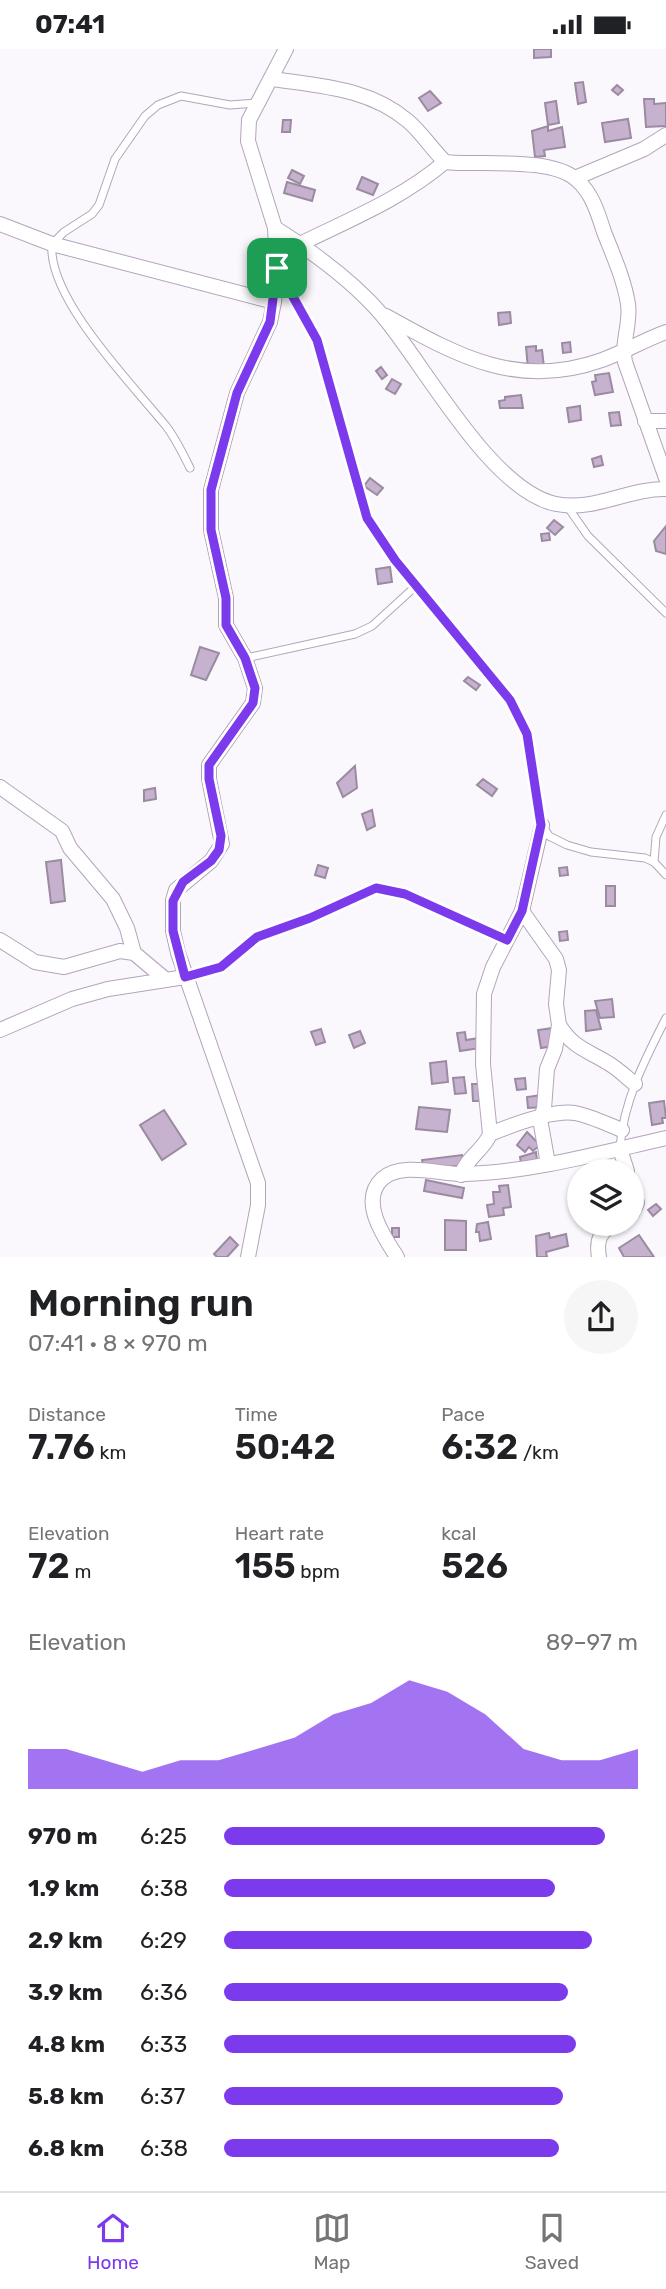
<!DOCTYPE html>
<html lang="en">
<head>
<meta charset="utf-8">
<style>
	body { margin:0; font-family:Rubik,sans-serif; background:#f6f6f6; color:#202124; height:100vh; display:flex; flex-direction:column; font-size:26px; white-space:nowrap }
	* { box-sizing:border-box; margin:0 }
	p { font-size:23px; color:#757577 }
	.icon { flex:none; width:38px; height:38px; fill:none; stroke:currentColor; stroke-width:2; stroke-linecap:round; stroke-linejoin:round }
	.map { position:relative; height:1208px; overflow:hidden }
	.panel { display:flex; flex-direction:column; background:#fff; flex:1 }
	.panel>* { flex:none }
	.controls { position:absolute; left:567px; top:1110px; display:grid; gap:14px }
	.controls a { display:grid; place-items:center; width:77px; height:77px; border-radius:50%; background:#fff; box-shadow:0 2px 5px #0004; font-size:35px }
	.pin { position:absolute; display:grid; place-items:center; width:60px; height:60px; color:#fff; margin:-30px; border-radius:14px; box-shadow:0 4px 10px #0006 }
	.round { display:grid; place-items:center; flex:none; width:74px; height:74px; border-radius:37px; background:#f6f6f6 }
	.summary { display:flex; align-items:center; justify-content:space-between; height:119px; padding:0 28px }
	h1 { font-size:38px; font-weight:600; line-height:52px }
	.metrics { display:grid; grid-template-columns:repeat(3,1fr); gap:10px; height:119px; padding:7px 28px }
	.metrics div { display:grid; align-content:center }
	.metrics b { font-size:35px; font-weight:600 }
	.metrics small { font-size:19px; font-weight:400 }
	.metrics p { font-size:19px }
	.chart { height:196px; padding:14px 28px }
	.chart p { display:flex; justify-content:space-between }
	.chart svg { width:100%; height:126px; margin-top:7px; fill:#7c3aed; opacity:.7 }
	ul { padding:0 28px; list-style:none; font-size:23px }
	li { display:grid; grid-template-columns:112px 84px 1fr; align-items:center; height:52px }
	li i { height:18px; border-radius:9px; background:#7c3aed }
	.status { display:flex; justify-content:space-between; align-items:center; height:49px; padding:0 35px; background:#fff; direction:ltr }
	.status svg { height:19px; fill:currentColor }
	.dock { display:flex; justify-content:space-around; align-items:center; height:98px; border-top:2px solid #e0e0e0; background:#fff; font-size:19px; color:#757577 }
	.dock a { display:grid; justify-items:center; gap:4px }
	.dock .active { color:#7c3aed }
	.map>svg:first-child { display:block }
	.building { fill:#c6b1cf; stroke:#9a8ba0; stroke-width:2 }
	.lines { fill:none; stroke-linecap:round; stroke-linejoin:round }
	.service-casing { stroke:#b4a4ba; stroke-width:9 }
	.minor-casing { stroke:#b4a4ba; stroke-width:16 }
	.service { stroke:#fff; stroke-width:7 }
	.minor { stroke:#fff; stroke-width:14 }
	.route-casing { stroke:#fff; stroke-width:14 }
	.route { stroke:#7c3aed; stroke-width:9 }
</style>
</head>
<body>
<div class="status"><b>07:41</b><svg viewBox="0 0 49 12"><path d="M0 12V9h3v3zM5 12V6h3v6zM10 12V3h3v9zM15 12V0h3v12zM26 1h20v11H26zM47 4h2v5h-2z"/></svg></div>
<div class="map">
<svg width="666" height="1208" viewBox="0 0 666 1208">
	<rect width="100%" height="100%" fill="#fbf8fd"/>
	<g class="building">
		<polygon points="534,0 551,0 551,8 534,9"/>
		<polygon points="583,33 586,53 578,55 575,34"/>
		<polygon points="617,36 623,41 618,46 612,41"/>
		<polygon points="430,42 441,54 428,62 419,49"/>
		<polygon points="644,50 654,50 654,55 666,54 666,77 646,78"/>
		<polygon points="556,52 559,74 548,76 545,54"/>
		<polygon points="628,70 631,89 605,93 602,74"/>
		<polygon points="283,71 291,71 290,83 282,83"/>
		<polygon points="548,77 548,82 562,78 565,98 544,101 545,107 535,108 532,82"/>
		<polygon points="292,121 304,127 300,135 288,129"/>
		<polygon points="362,128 378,135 373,146 357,140"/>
		<polygon points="287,133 315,141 312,152 284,144"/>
		<polygon points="510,263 511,274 499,276 498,264"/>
		<polygon points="570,293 571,303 563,304 562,294"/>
		<polygon points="536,297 536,302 542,301 544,318 528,320 526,298"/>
		<polygon points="381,318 387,326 382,330 376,322"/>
		<polygon points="609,324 613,343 595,346 592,333 596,332 595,326"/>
		<polygon points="392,330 401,335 395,345 386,340"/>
		<polygon points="521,346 523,359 500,359 499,352 505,351 505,348"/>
		<polygon points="580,357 581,371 569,373 567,359"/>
		<polygon points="619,363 621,376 611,377 609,364"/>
		<polygon points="601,407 603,416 594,418 592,410"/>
		<polygon points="370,429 383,439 377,446 364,437"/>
		<polygon points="554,471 563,478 555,486 547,479"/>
		<polygon points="666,477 666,505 656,502 654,492"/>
		<polygon points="549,484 550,491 542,492 541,485"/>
		<polygon points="390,518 392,533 378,535 376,520"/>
		<polygon points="200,598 219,604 206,631 191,626"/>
		<polygon points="468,628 480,636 476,641 464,632"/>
		<polygon points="355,717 357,739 343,748 337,734"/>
		<polygon points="483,730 497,740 492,747 477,736"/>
		<polygon points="155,739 156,750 144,752 144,741"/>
		<polygon points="372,761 375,777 367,781 362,765"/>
		<polygon points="61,811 65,852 51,854 46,813"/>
		<polygon points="318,816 328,819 325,829 315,826"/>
		<polygon points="567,818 568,826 560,827 559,819"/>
		<rect x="606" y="837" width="9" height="20"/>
		<polygon points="567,882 568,891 560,892 559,883"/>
		<polygon points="612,950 614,968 600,969 595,952"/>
		<polygon points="596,961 601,980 586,982 585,962"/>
		<polygon points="553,979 555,997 541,999 538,981"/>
		<polygon points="321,980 325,993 316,996 311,983"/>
		<polygon points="360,982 365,994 354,999 349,986"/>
		<polygon points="465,983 466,991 479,989 480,999 460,1002 457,984"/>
		<polygon points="446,1012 448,1033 432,1035 430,1014"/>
		<polygon points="464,1028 466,1044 455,1045 453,1029"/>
		<polygon points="525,1029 526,1040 517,1041 515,1030"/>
		<polygon points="472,1035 482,1035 482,1052 473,1052"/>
		<polygon points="542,1046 543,1058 528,1059 527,1048"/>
		<polygon points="664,1052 666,1069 662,1069 663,1074 652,1076 649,1054"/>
		<polygon points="419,1058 450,1061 447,1083 416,1080"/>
		<polygon points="164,1061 186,1095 162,1111 140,1076"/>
		<polygon points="527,1083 540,1096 533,1102 529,1098 525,1103 517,1096"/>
		<polygon points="536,1103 537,1112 521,1114 520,1108"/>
		<polygon points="462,1106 464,1116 424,1121 422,1111"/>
		<polygon points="426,1131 464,1139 462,1149 424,1142"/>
		<polygon points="508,1136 511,1158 503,1159 504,1166 489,1168 487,1156 494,1155 493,1143 500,1143 499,1137"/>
		<polygon points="656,1155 661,1160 653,1167 648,1161"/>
		<polygon points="445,1171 466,1172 466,1201 445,1201"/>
		<polygon points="488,1173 491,1190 480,1192 479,1183 476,1183 477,1175"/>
		<rect x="392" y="1179" width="7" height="9"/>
		<polygon points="549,1184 550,1189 566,1185 568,1197 546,1203 547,1208 537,1208 536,1187"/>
		<polygon points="639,1186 654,1208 624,1208 619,1199"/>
		<polygon points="230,1188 238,1196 227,1208 217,1208 214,1205"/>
	</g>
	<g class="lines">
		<defs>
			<g id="service">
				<polyline points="280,222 317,291 367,469 395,511 499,636 521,668 532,707 542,776 549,787 567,796 591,803 645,809 654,813 666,826"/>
				<path d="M 190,419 C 183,405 176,390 166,377 C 132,335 47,249 52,195 L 64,183 L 92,165 L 99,156 L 115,110 L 145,67 L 158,56 L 181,47 L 230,56 L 257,54"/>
				<polyline points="567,457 588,487 666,564"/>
				<polyline points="246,609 355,585 372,577 417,536"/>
				<polyline points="654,813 656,788 666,766"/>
				<polyline points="186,928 221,918 257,888 310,869 376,839 405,845 507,891"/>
				<path d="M 620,1099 C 623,1053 645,1010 666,969"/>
			</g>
			<g id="minor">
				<path d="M 273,30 C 320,37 369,39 408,72 C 421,83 432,100 445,113 C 478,117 551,107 577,131 C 592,144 598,164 604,183 C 613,206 624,230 628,255 C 631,275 621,294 625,313 L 666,429"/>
				<polyline points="575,129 644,100 666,86"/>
				<polyline points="0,175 52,195 274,253"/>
				<path d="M 275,179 C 313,203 353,232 382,266 C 424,315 491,442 556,455 C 594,463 629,439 666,440"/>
				<path d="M 300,195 C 351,170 401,150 445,113"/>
				<path d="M 386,267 C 458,307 518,341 602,311 C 624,303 644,291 666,283"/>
				<polyline points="645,372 666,372"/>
				<polyline points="0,738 62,782 70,799 113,850 127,879 134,904"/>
				<polyline points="522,862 556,910 559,921 556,955 559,976 555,1000 547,1020 544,1060 540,1070 548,1115"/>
				<polyline points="0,891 35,913 64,918 120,902 134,904 165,930"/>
				<path d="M 559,976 C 573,999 587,1001 608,1014 C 617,1019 626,1028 635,1035"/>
				<polyline points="0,981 72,950 108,940 185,928"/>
				<path d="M 490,1085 C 512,1076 552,1061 575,1064 C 590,1067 607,1075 622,1081"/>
				<polyline points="620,1100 627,1122"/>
				<path d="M 461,1126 C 467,1108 484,1101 490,1085 L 483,1015 L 484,945 L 493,918 L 522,862 L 542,776"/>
				<polyline points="632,1138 637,1154 632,1164"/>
				<polyline points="248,1208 258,1156 258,1134 178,904 173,882 173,851 176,841 211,812 222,795 209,730 209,716 253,654 255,639 245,609 226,576 226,549 211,481 211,441 237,344 270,273 274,253 277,219 275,179 248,92 249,71 286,0"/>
				<path d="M 397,1208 C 384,1188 359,1152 382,1130 C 402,1112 442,1126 465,1125 C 533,1123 600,1104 666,1089"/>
				<path d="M 599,1208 C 596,1191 600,1183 614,1174"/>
			</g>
		</defs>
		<use href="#service" class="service-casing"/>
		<use href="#minor" class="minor-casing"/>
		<use href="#service" class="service"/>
		<use href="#minor" class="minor"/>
	</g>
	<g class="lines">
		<defs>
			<polygon id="route" points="277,219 317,291 367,469 395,511 510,651 527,685 541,776 522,862 507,891 405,845 376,839 310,869 257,888 221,918 185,928 173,882 173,852 183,833 211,812 219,801 221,787 209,730 209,716 253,654 255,639 245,609 226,576 226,549 211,481 211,441 237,344 270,273"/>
		</defs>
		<use href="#route" class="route-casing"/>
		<use href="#route" class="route"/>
	</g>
</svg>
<div class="controls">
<a><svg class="icon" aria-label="layers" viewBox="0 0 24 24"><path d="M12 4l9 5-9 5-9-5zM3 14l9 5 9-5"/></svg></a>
</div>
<div class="pin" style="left:277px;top:219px;background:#1e9e55"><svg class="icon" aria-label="arrive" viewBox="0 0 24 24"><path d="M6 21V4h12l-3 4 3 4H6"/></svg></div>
</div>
<section class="panel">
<div class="summary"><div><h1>Morning run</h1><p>07:41 · 8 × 970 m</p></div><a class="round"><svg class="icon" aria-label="share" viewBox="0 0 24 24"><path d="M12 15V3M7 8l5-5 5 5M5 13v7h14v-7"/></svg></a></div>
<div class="metrics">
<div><p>Distance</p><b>7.76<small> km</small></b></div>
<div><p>Time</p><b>50:42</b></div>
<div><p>Pace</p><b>6:32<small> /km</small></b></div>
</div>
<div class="metrics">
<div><p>Elevation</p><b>72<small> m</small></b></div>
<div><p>Heart rate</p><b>155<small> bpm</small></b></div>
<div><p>kcal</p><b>526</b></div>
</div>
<div class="chart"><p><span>Elevation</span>89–97 m</p>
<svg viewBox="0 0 160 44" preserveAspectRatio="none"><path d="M0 44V30L10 30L20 34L30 38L40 34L50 34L60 30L70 26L80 18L90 14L100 6L110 10L120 18L130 30L140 34L150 34L160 30V44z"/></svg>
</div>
<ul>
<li><b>970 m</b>6:25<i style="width:92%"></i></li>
<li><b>1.9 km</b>6:38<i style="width:80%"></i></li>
<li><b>2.9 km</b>6:29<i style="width:89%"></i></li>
<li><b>3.9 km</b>6:36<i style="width:83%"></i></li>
<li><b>4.8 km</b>6:33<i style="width:85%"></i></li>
<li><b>5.8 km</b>6:37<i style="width:82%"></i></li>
<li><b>6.8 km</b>6:38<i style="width:81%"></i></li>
</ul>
</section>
<nav class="dock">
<a class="active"><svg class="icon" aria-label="home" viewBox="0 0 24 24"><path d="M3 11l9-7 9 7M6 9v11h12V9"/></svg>Home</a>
<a><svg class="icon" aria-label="map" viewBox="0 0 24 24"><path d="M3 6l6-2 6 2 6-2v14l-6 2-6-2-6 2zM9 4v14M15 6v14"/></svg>Map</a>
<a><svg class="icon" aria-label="saved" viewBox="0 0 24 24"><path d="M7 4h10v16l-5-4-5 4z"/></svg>Saved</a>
</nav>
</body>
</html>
